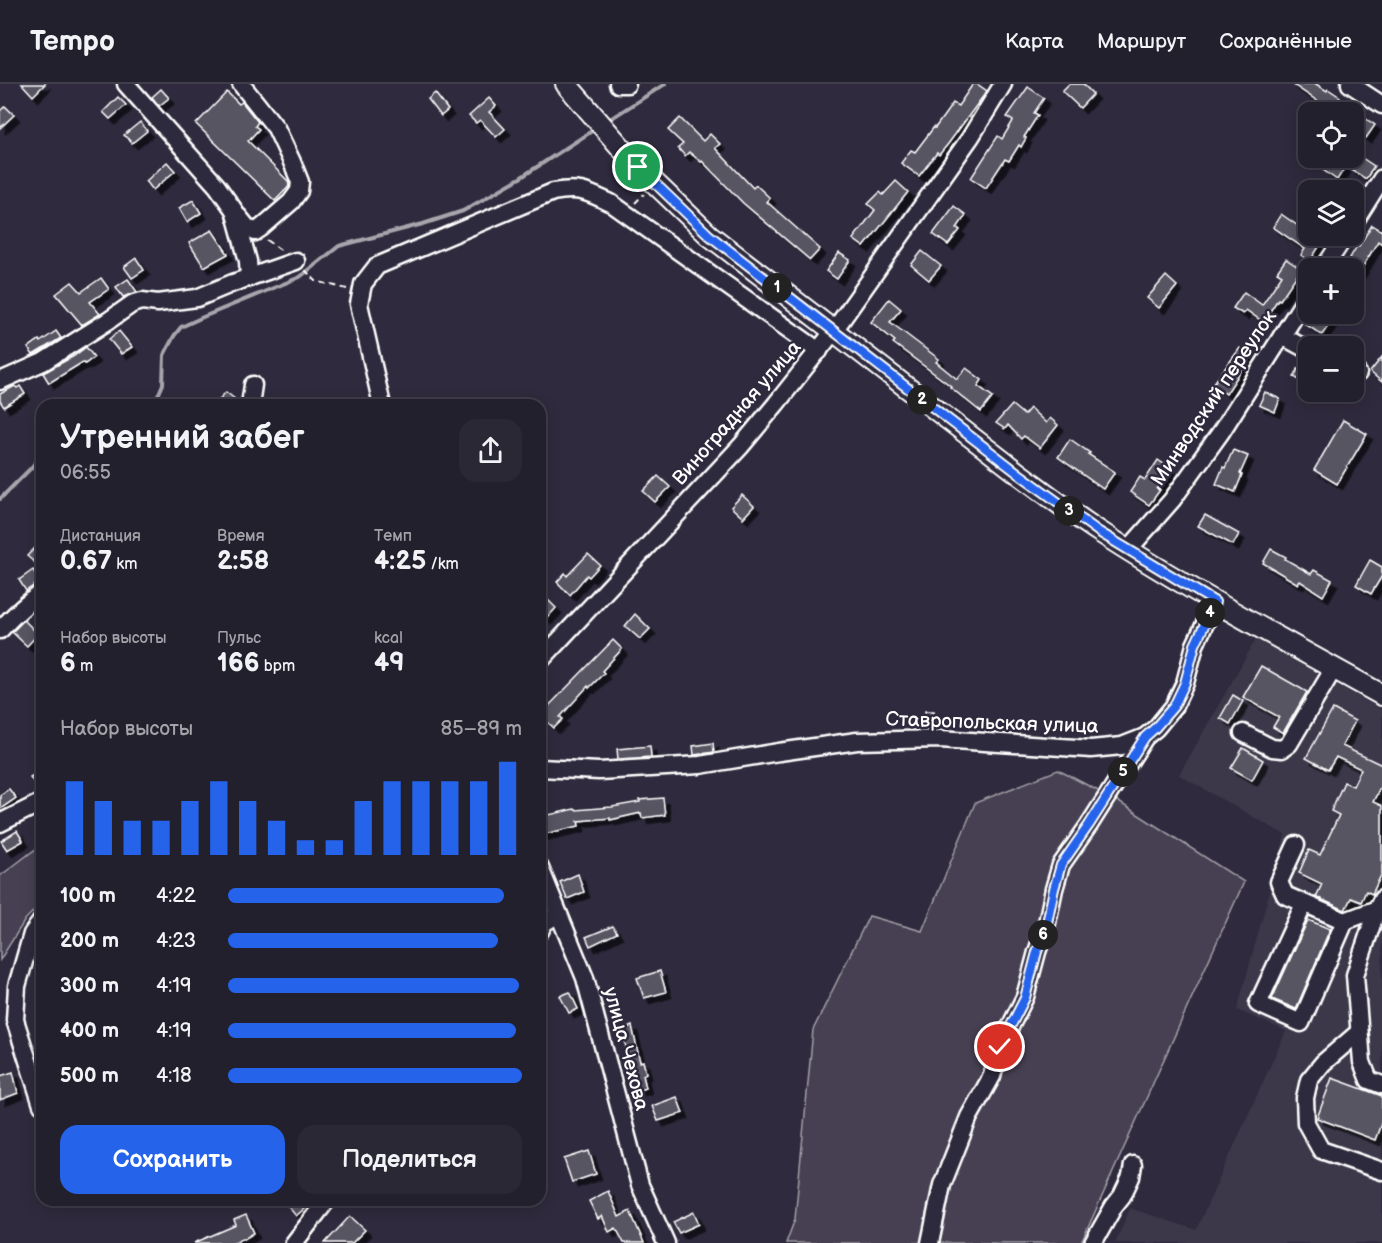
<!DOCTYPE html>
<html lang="ru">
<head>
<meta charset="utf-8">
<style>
	body { margin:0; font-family:"Balsamiq Sans",sans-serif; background:#2b2836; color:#f1f3f6; height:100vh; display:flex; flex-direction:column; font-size:22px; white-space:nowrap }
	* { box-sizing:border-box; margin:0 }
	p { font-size:20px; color:#a3a3aa }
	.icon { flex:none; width:33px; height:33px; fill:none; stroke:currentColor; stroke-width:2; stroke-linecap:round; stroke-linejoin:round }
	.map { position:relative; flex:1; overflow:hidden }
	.details { position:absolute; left:36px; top:315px; width:510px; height:807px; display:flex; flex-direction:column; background:#23202e; border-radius:18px; box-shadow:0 3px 15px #0003,0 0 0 2px #403e4a }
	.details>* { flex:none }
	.buttons { position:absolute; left:1298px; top:18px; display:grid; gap:12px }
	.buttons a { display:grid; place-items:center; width:66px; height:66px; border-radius:12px; background:#23202e; box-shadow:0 3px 15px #0003,0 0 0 2px #403e4a; font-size:30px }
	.pin { position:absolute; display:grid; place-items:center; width:51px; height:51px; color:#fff; margin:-26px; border:3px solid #fff; border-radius:50%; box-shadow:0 2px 6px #0007 }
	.km { position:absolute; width:30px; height:30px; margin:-15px; border-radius:50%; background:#222; color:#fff; font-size:16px; line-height:30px; text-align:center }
	.round { display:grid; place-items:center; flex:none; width:63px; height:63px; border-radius:18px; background:#2b2836 }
	.summary { display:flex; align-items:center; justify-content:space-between; height:102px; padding:0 24px }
	h1 { font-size:33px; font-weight:600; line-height:45px }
	.metrics { display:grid; grid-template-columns:repeat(3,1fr); gap:9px; height:102px; padding:6px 24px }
	.metrics div { display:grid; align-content:center }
	.metrics b { font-size:26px; font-weight:600 }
	.metrics small { font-size:16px; font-weight:400 }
	.metrics p { font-size:16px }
	.chart { height:168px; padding:12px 24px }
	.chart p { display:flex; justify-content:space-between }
	.chart svg { width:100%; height:108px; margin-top:6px; stroke:#2563eb; stroke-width:6 }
	.button { display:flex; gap:12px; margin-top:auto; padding:12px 24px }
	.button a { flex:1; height:69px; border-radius:18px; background:#2563eb; color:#fff; font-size:24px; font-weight:600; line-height:69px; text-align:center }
	.button a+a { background:#2b2836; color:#f1f3f6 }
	ul { padding:0 24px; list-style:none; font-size:20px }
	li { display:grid; grid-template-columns:96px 72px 1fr; align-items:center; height:45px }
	li i { height:15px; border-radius:8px; background:#2563eb }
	header { display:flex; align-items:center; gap:36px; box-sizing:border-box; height:84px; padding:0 30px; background:#23202e; border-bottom:2px solid #403e4a }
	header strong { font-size:28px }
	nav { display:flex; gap:33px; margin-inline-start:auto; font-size:21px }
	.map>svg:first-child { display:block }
	.built { fill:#3c3749 }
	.green { fill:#464152; stroke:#a2a0a8; stroke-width:1.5 }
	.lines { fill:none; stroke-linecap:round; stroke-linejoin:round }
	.stream { stroke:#a7a6ad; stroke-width:4 }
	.building { fill:#595564; stroke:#fff; stroke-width:1.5; filter:url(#shadow) }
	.minor-casing { stroke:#fff; stroke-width:21 }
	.major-casing { stroke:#fff; stroke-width:24 }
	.path { stroke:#fff; stroke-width:2; stroke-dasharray:6 4.5; stroke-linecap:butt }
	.minor { stroke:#2f2a3d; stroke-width:16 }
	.major { stroke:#2f2a3d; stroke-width:20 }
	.route-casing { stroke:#fff; stroke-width:12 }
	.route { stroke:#2563eb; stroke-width:8 }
	.labels { text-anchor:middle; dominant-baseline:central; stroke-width:5; stroke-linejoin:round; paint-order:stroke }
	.street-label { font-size:20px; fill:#fff; stroke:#2f2a3d }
</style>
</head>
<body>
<header>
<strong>Tempo</strong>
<nav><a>Карта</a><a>Маршрут</a><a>Сохранённые</a></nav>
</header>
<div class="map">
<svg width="1382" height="1159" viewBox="0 0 1382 1159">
	<defs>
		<filter id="shadow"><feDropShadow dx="5.5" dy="5.5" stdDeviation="0" flood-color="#0009"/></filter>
	</defs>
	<rect width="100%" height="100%" fill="#2f2a3d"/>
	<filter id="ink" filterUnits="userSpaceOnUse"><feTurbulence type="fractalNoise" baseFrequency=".0167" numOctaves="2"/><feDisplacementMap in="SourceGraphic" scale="12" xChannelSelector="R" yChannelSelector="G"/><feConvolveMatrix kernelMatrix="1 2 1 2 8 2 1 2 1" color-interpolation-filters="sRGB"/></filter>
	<g filter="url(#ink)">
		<polygon class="built" points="1256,555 1382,626 1382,1159 1115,1159 1130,1124 1196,1146 1286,947 1237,926 1285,751 1179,691"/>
		<g class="green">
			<polygon points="1058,686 1114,715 1244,798 1081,1159 786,1159 795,1135 813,946 869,832 922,847 975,719"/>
			<polygon points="42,762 42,818 25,836 0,876 0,792 33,767"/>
		</g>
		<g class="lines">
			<g class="stream">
				<polyline points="607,37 665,0"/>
				<polyline points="154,321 163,300 164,271 174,252 181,243 203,233 300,193 339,162 423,140 463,127 520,94 595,45"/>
				<polyline points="0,415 31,384 42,370"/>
			</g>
		</g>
		<g class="building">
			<polygon points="22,0 45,0 33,12"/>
			<polygon points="973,0 977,0 987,7 948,60 939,71 937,69 919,92 901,79 911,66 915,68 934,43 935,44 953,19 958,22"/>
			<polygon points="1069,0 1083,0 1093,10 1080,24 1062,7"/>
			<polygon points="1292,0 1316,0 1327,7 1328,5 1340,13 1338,16 1375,41 1366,54 1353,46 1353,28 1329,28 1318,21 1319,18"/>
			<polygon points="1028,3 1044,14 1034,29 1038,31 1024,53 1026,54 1021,63 1019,61 1009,77 1005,75 986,104 971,94 998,52 1002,55 1013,37 1007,33"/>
			<polygon points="161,5 169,14 159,22 152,13"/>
			<polygon points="227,8 239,20 242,18 258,38 255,42 259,45 248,57 288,97 289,102 275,117 196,40"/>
			<polygon points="435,9 448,26 441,32 428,15"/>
			<polygon points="118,13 126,21 110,35 103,28"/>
			<polygon points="489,14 496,22 489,28 505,45 496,53 480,36 476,39 469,32"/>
			<polygon points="5,22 14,31 0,44 0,27"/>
			<polygon points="680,34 703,57 710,50 720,60 715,64 753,104 756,101 770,114 767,118 820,165 810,176 743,119 702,77 701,78 689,68 685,72 678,64 683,60 668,46"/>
			<polygon points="140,38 147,47 132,59 124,51"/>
			<polygon points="1359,72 1374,82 1366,95 1350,85"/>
			<polygon points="1331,74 1345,83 1337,96 1323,86"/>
			<polygon points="167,78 175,87 153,106 146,97"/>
			<polygon points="896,97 908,108 864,163 853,155 875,126 868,120 880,108 883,111"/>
			<polygon points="193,116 201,129 187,138 179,124"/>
			<polygon points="954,122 966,131 957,144 960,146 948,161 933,150"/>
			<polygon points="1281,130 1308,149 1308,152 1312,152 1322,158 1310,177 1301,171 1305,165 1273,143"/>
			<polygon points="1372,141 1382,147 1382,160 1378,157 1353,199 1353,184 1344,184 1357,162 1359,162"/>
			<polygon points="212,146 228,170 204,183 189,159"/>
			<polygon points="922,167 941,182 929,196 911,181"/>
			<polygon points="839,169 850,176 837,195 826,187"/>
			<polygon points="136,174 144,186 132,194 124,183"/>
			<polygon points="1286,175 1301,185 1280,216 1278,215 1263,238 1246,226 1243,230 1233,224 1244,208 1262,221 1282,191 1277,188"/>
			<polygon points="1166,192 1177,202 1159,224 1147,214"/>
			<polygon points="101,194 109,205 90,218 100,230 82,241 56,210 72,198 81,208"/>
			<polygon points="128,195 137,208 123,213 116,203"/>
			<polygon points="889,215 901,225 890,238 939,275 936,278 957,295 966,284 982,296 978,302 993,313 981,328 950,303 951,302 893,259 895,257 871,238"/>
			<polygon points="1311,230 1321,230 1332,236 1322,251 1305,240"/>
			<polygon points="56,247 61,254 33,271 28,264 39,256 40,258"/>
			<polygon points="119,247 132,263 121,270 109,255"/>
			<polygon points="86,263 94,273 85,280 83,278 49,299 43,289 74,272"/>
			<polygon points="1240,264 1251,272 1226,310 1213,300"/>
			<polygon points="1382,273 1382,298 1370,288"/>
			<polygon points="1299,283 1308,288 1308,301 1294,293"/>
			<polygon points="15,302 17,304 20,302 25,310 4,323 0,317 0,310"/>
			<polygon points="226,308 240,319 240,321 214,321"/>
			<polygon points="1265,308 1280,315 1275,328 1259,321"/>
			<polygon points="1012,321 1024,331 1030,324 1046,339 1050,334 1058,341 1040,364 1024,352 1021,355 1008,341 1005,345 996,339"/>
			<polygon points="1343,336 1367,350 1337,400 1314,386"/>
			<polygon points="1070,355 1090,369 1088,370 1115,388 1103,405 1058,373"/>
			<polygon points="1233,366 1248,372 1240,390 1242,391 1235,408 1216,400 1223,383 1225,384"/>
			<polygon points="1158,376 1171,385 1157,405 1160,406 1149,421 1130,408 1140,393 1145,396"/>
			<polygon points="658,392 670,403 655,418 643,407"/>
			<polygon points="742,411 754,422 743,434 731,423"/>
			<polygon points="1205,431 1239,450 1233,461 1198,442"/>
			<polygon points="42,457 42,471 34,478 27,472"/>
			<polygon points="1271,465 1286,473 1285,475 1311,490 1314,486 1332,496 1323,512 1300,497 1298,500 1263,479"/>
			<polygon points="588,470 600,481 589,493 587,491 570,511 557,498 565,489 567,492"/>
			<polygon points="1370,476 1382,483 1382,492 1371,510 1356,501"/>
			<polygon points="33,486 40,497 26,507 19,496"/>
			<polygon points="540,508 556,524 546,535 540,529"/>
			<polygon points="635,530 650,545 640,555 625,542"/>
			<polygon points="24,536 38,550 27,562 12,548"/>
			<polygon points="613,556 622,565 602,587 604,589 589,604 588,602 560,633 563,635 554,644 540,631"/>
			<polygon points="1261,582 1307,608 1283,649 1273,643 1279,633 1243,613"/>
			<polygon points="1233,611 1243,617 1230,640 1220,634"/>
			<polygon points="1333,625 1355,637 1342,662 1382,681 1382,699 1373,718 1382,722 1382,789 1372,810 1366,807 1361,818 1351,814 1345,826 1316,813 1322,800 1299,789 1309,766 1320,771 1339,731 1331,727 1344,698 1353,702 1361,685 1336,673 1328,686 1306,674"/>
			<polygon points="925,627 934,627 935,645 917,645 916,635 925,634"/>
			<polygon points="713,659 714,668 694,671 693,662"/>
			<polygon points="650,662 651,673 618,675 617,665"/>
			<polygon points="1243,664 1263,676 1252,696 1231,684"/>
			<polygon points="42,686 42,708 40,708 30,693"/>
			<polygon points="9,705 16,714 0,725 0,711"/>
			<polygon points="663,714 665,731 642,734 641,729 610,736 610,734 578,737 579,742 540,751 540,733 574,725 575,726 612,723 640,718 639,716"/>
			<polygon points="17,747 23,757 7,766 1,757"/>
			<polygon points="578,790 584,808 567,815 560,798"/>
			<polygon points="1308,836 1330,845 1296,925 1272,915"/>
			<polygon points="613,842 617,849 590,862 586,853"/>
			<polygon points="660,887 666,908 644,914 637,894"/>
			<polygon points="570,908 578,925 569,929 560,912"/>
			<polygon points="632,942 640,978 643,977 646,989 643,991 646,1004 639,1006 629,981 631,980 621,946"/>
			<polygon points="13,988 18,1009 0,1016 0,992"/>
			<polygon points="1332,994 1382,1012 1382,1037 1375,1056 1317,1034"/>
			<polygon points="677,1013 683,1029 658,1037 652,1022"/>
			<polygon points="589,1067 596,1090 572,1098 564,1075"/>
			<polygon points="608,1107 619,1133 630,1127 644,1159 624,1159 616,1144 609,1148 602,1132 598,1135 589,1117"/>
			<polygon points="283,1116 314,1116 296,1132"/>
			<polygon points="694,1128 699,1140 679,1149 673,1138"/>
			<polygon points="246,1131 254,1149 244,1155 243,1154 232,1159 194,1159 236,1141 234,1136"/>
			<polygon points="350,1132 365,1146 352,1159 325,1159"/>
		</g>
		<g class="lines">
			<defs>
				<g id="minor">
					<polyline points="126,0 217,102 234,126 248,177 249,194"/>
					<polyline points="618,0 627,0"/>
					<polyline points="1350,0 1382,21"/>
					<polyline points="238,132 247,143 255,148 261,144 291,118 299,107 300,98 292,78 276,44 241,0"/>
					<polyline points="1353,140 1382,94"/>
					<polyline points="1324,184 1345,152"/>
					<polyline points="1282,252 1308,266"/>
					<polyline points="1353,287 1358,289"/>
					<polyline points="0,297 43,278 108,237 132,220 142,217 158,219 197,214 233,199 296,177"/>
					<polyline points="250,321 253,301"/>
					<path d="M 382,321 L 359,220 L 363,200 L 377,182 L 553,108 C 580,103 587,108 611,119 L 819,267"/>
					<polyline points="1128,466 1172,416 1221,348 1308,211"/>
					<path d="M 0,546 C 13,532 26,519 42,509"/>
					<polyline points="540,577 741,362 776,320 833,248 970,54 1003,0"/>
					<polyline points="1243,649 1272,664 1282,665 1289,660 1334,584"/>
					<polyline points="540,684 599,687 700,681 779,668 857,657 940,655 1091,665 1122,662 1145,653 1156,644 1174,622 1185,599 1195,561 1215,518"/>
					<polyline points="0,739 42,718"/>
					<polyline points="1296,761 1279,798 1285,811 1345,837 1377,825"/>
					<polyline points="540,784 585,894 640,1101 666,1159"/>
					<polyline points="1382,815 1377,825 1355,891 1362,978 1369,996 1382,1001"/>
					<polyline points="1304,820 1258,920 1301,939 1345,837"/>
					<polyline points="42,836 32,850 17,902 15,936 42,1021"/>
					<polyline points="540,847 544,839 558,830"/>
					<polyline points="1359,948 1323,979 1309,996 1305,1014 1306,1039 1321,1066 1382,1087"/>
					<polyline points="294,1159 327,1116"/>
					<polyline points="930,1159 942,1101 969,1033 992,992 1000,963 1025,913 1037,868 1047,839 1054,805 1061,781 1089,741 1145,653"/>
					<polyline points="1093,1159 1114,1122 1122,1112 1131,1093 1133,1081"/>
				</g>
				<path id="major" d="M 566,0 L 638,83 L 709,151 L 1018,389 C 1045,409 1072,430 1100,448 C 1191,507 1287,558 1382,611"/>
			</defs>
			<use href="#minor" class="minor-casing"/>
			<use href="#major" class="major-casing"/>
			<g class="path">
				<polyline points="635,119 644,110"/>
				<polyline points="267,156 282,167"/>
				<polyline points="305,186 316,197 347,205"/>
			</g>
			<use href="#minor" class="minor"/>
			<use href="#major" class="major"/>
		</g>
	</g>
	<g class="lines" filter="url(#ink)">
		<defs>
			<polyline id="route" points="638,83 709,151 1018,389 1099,448 1215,518 1195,561 1185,599 1174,622 1155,644 1145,653 1089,741 1061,781 1054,805 1047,839 1037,868 1025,914 1000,963"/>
		</defs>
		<use href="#route" class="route-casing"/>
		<use href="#route" class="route"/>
	</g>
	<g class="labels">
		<g class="street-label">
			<text transform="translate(1214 314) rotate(-56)">Минводский переулок</text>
			<text transform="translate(737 329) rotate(-49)">Виноградная улица</text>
			<text transform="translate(992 639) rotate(2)">Ставропольская улица</text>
			<text transform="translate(626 965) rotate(75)">улица Чехова</text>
		</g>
	</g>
</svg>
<div class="buttons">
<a><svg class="icon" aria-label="locate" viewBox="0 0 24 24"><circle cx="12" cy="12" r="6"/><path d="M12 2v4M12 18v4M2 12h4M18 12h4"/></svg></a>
<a><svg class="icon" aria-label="layers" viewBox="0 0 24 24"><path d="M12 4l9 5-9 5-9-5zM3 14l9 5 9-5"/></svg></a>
<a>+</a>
<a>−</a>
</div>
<div class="pin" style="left:638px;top:83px;background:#1e9e55"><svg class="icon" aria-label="arrive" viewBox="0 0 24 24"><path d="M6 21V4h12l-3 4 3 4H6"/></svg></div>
<div class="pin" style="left:1000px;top:963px;background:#d93025"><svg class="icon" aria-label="check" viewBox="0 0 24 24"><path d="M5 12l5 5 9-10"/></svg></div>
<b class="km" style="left:777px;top:204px">1</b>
<b class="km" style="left:922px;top:316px">2</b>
<b class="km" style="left:1069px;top:427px">3</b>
<b class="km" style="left:1210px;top:529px">4</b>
<b class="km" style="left:1123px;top:688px">5</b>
<b class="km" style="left:1043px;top:851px">6</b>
<section class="details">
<div class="summary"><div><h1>Утренний забег</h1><p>06:55</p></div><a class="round"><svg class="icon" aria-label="share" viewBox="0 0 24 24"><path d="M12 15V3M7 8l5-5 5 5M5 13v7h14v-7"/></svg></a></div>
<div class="metrics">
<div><p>Дистанция</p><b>0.67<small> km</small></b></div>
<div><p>Время</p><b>2:58</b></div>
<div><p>Темп</p><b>4:25<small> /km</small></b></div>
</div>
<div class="metrics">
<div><p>Набор высоты</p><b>6<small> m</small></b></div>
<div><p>Пульс</p><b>166<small> bpm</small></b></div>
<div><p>kcal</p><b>49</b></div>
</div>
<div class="chart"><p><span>Набор высоты</span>85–89 m</p>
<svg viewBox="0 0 160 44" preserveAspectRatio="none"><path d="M5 44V14M15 44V22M25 44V30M35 44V30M45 44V22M55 44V14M65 44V22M75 44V30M85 44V38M95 44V38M105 44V22M115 44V14M125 44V14M135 44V14M145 44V14M155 44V6"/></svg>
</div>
<ul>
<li><b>100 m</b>4:22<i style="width:94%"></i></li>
<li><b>200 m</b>4:23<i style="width:92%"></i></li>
<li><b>300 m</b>4:19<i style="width:99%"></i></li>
<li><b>400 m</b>4:19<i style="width:98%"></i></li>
<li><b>500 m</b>4:18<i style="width:100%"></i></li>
</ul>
<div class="button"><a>Сохранить</a><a>Поделиться</a></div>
</section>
</div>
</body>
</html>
